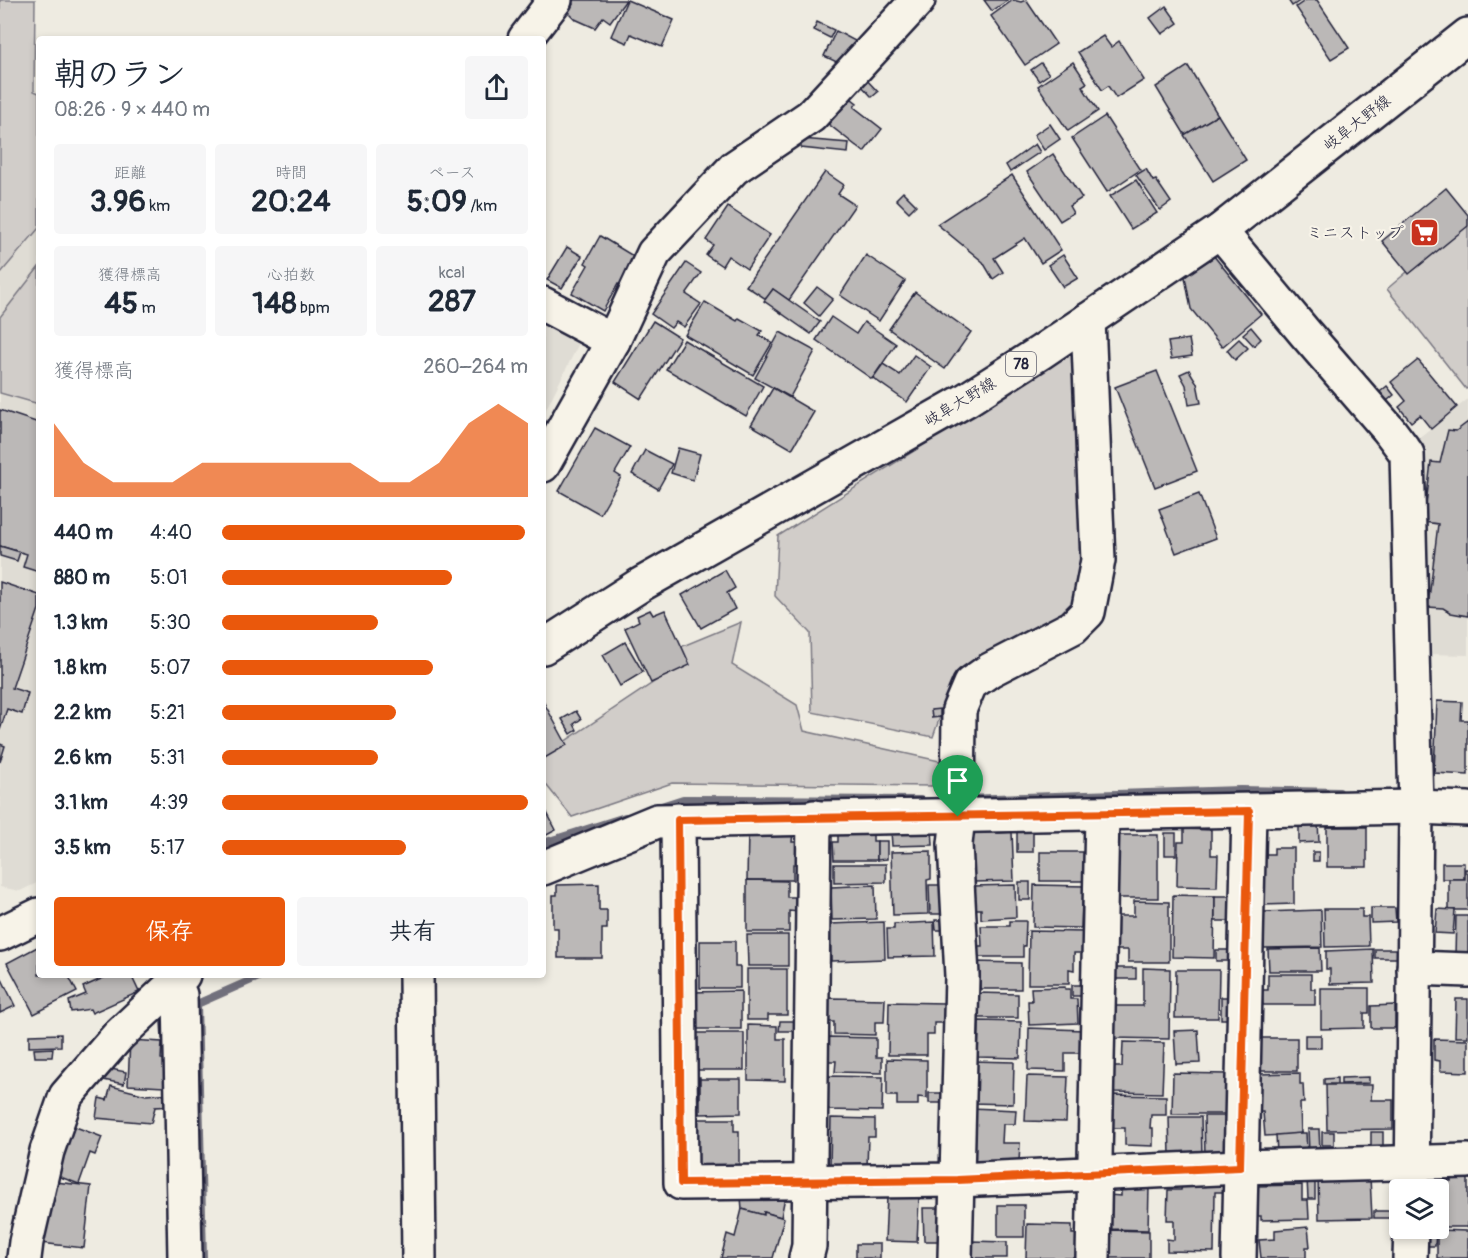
<!DOCTYPE html>
<html lang="ja">
<head>
<meta charset="utf-8">
<style>
	body { margin:0; font-family:Pangolin,"Klee One",sans-serif; background:#f6f6f7; color:#1f2937; height:100vh; display:flex; flex-direction:column; font-size:22px; white-space:nowrap }
	* { box-sizing:border-box; margin:0 }
	p { font-size:20px; color:#747a83 }
	.icon { flex:none; width:33px; height:33px; fill:none; stroke:currentColor; stroke-width:2; stroke-linecap:round; stroke-linejoin:round }
	.map { position:relative; flex:1; overflow:hidden }
	.panel { position:absolute; left:36px; top:36px; width:510px; height:942px; display:flex; flex-direction:column; background:#fff; border-radius:6px; box-shadow:0 3px 9px #0003 }
	.panel>* { flex:none }
	.buttons { position:absolute; left:1389px; top:1179px; display:grid; gap:12px }
	.buttons a { display:grid; place-items:center; width:60px; height:60px; border-radius:6px; background:#fff; box-shadow:0 3px 9px #0003; font-size:30px }
	.pin { position:absolute; display:grid; place-items:center; width:51px; height:51px; color:#fff; margin:-62px -26px; border-radius:50% 50% 50% 0; rotate:-45deg; box-shadow:0 0 6px #0007 }
	.pin .icon { rotate:45deg }
	.round { display:grid; place-items:center; flex:none; width:63px; height:63px; border-radius:6px; background:#f6f6f7 }
	.headline { display:flex; align-items:center; justify-content:space-between; height:102px; padding:0 18px }
	h1 { font-size:33px; font-weight:700; line-height:45px }
	.figures { display:grid; grid-template-columns:repeat(3,1fr); gap:9px; height:102px; padding:6px 18px }
	.figures div { display:grid; align-content:center; border-radius:6px; background:#f6f6f7; text-align:center }
	.figures b { font-size:30px; font-weight:700 }
	.figures small { font-size:16px; font-weight:400 }
	.figures p { font-size:16px }
	.chart { height:168px; padding:12px 18px }
	.chart p { display:flex; justify-content:space-between }
	.chart svg { width:100%; height:108px; margin-top:6px; fill:#ea580c; opacity:.7 }
	.cta { display:flex; gap:12px; margin-top:auto; padding:12px 18px }
	.cta a { flex:1; height:69px; border-radius:6px; background:#ea580c; color:#fff; font-size:24px; font-weight:700; line-height:69px; text-align:center }
	.cta a+a { background:#f6f6f7; color:#1f2937 }
	ul { padding:0 18px; list-style:none; font-size:20px }
	li { display:grid; grid-template-columns:96px 72px 1fr; align-items:center; height:45px }
	li i { height:15px; border-radius:8px; background:#ea580c }
	.map>svg:first-child { display:block }
	.built { fill:#dfdcd4 }
	.green { fill:#d1cdc9; stroke:#7a7882; stroke-width:1.5 }
	.lines { fill:none; stroke-linecap:round; stroke-linejoin:round }
	.stream { stroke:#716f7b; stroke-width:8 }
	.building { fill:#bbb8b7; stroke:#22223b; stroke-width:1.5 }
	.minor-casing { stroke:#22223b; stroke-width:38 }
	.primary-casing { stroke:#22223b; stroke-width:38 }
	.minor { stroke:#f7f3e8; stroke-width:33 }
	.primary { stroke:#f7f3e8; stroke-width:33 }
	.route-casing { stroke:#fff; stroke-width:12 }
	.route { stroke:#ea580c; stroke-width:8 }
	.labels { text-anchor:middle; dominant-baseline:central; stroke-width:4.5; stroke-linejoin:round; paint-order:stroke }
	.shield { fill:#f7f3e8; stroke:#62616f; stroke-width:1.5 }
	.shield-label { font-size:15px; font-weight:bold; fill:#22223b }
	.street-label { font-size:16px; fill:#22223b; stroke:#f7f3e8 }
	.poi-label { font-size:16px; fill:#22223b; stroke:#f7f3e8; text-anchor:end }
</style>
</head>
<body>
<div class="map">
<svg width="1468" height="1258" viewBox="0 0 1468 1258">
	<rect width="100%" height="100%" fill="#eeebe1"/>
	<filter id="ink" filterUnits="userSpaceOnUse"><feTurbulence type="fractalNoise" baseFrequency=".0167" numOctaves="2"/><feDisplacementMap in="SourceGraphic" scale="12" xChannelSelector="R" yChannelSelector="G"/><feConvolveMatrix kernelMatrix="1 2 1 2 8 2 1 2 1" color-interpolation-filters="sRGB"/></filter>
	<g filter="url(#ink)">
		<g class="built">
			<polygon points="39,228 39,882 20,891 0,887 0,274"/>
			<polygon points="543,324 578,345 543,415"/>
			<polygon points="1468,399 1468,655 1425,654 1417,439"/>
		</g>
		<g class="green">
			<polygon points="0,0 35,0 34,91 39,93 39,228 0,274"/>
			<polygon points="1468,220 1468,388 1466,389 1387,289"/>
			<polygon points="39,267 39,404 0,393 0,317"/>
			<polygon points="1077,349 1083,559 1079,606 952,682 933,737 812,712 810,633 775,596 778,536"/>
			<polygon points="741,622 732,665 797,705 804,731 944,762 932,786 672,783 572,817 543,781 543,756 678,666 678,648"/>
		</g>
		<g class="lines">
			<g class="stream">
				<polyline points="965,799 1240,790 1339,792"/>
				<polyline points="655,808 683,799 920,800"/>
				<polyline points="543,843 625,817"/>
				<polyline points="203,1258 197,1004 263,975"/>
			</g>
		</g>
		<g class="building">
			<polygon points="572,0 626,0 610,22 603,17 595,28 575,19 568,12 573,4 571,2"/>
			<polygon points="627,0 674,20 662,47 631,34 627,43 611,36"/>
			<polygon points="984,0 1008,0 992,11"/>
			<polygon points="1013,0 1021,2 1026,0 1056,44 1025,65 991,16"/>
			<polygon points="1288,0 1301,0 1292,6"/>
			<polygon points="1306,0 1317,0 1349,48 1331,59 1296,7"/>
			<polygon points="1166,6 1178,23 1162,34 1150,18"/>
			<polygon points="817,22 834,30 830,38 814,30"/>
			<polygon points="836,31 857,42 845,66 824,56"/>
			<polygon points="1103,36 1111,47 1119,41 1144,80 1116,98 1108,86 1102,90 1078,52"/>
			<polygon points="1073,62 1087,83 1082,86 1098,111 1068,131 1038,86"/>
			<polygon points="1041,63 1049,74 1039,81 1031,70"/>
			<polygon points="1188,66 1218,115 1185,135 1156,87"/>
			<polygon points="865,78 878,92 872,97 860,84"/>
			<polygon points="843,92 857,103 854,107 882,129 864,152 822,119"/>
			<polygon points="1218,115 1246,160 1213,181 1184,135"/>
			<polygon points="1105,116 1140,170 1107,192 1072,138"/>
			<polygon points="1050,124 1060,139 1044,150 1034,135"/>
			<polygon points="801,139 849,143 848,153 801,148"/>
			<polygon points="1035,144 1040,152 1010,172 1006,165"/>
			<polygon points="1053,154 1082,198 1069,206 1073,213 1060,221 1027,172"/>
			<polygon points="1146,169 1153,181 1156,180 1171,202 1160,210 1136,175"/>
			<polygon points="825,172 844,185 838,194 855,205 789,300 773,289 766,299 746,286"/>
			<polygon points="1012,175 1061,250 1041,263 1025,238 994,258 1003,272 993,279 983,262 937,224"/>
			<polygon points="1136,180 1157,213 1131,229 1110,196"/>
			<polygon points="1446,188 1468,215 1468,226 1409,274 1382,241"/>
			<polygon points="903,192 916,205 909,212 896,199"/>
			<polygon points="728,207 770,235 747,269 728,256 722,266 706,255 713,245 706,240"/>
			<polygon points="600,236 638,259 623,286 618,284 603,311 572,293 588,265 585,263"/>
			<polygon points="567,247 582,256 562,288 547,280"/>
			<polygon points="866,255 905,281 879,321 840,295"/>
			<polygon points="1063,255 1078,278 1063,287 1048,265"/>
			<polygon points="1213,255 1261,314 1222,347 1191,309 1185,277"/>
			<polygon points="686,263 701,273 686,294 701,304 684,327 676,322 671,328 651,314"/>
			<polygon points="817,287 833,299 819,316 804,303"/>
			<polygon points="773,289 820,322 811,334 764,301"/>
			<polygon points="915,292 971,332 945,369 889,329"/>
			<polygon points="705,302 737,321 739,318 762,331 759,335 772,343 753,375 685,335"/>
			<polygon points="831,317 856,334 864,322 896,344 872,379 816,340"/>
			<polygon points="653,321 680,338 641,399 615,382"/>
			<polygon points="1251,327 1261,339 1254,346 1243,334"/>
			<polygon points="780,332 815,351 790,397 755,378"/>
			<polygon points="1189,339 1192,356 1171,359 1168,342"/>
			<polygon points="1239,339 1248,348 1235,360 1227,350"/>
			<polygon points="684,340 763,386 746,416 666,369"/>
			<polygon points="914,355 931,367 907,402 873,378 883,364 900,375"/>
			<polygon points="1418,360 1457,407 1431,429 1420,415 1411,422 1399,407 1406,401 1391,382"/>
			<polygon points="1189,370 1197,383 1201,403 1189,405 1186,385 1180,374"/>
			<polygon points="1157,371 1197,471 1155,487 1115,387"/>
			<polygon points="1387,386 1394,395 1382,405 1375,396"/>
			<polygon points="773,388 814,412 792,449 751,425"/>
			<polygon points="0,410 39,423 39,572 23,567 27,554 0,546"/>
			<polygon points="1468,422 1468,616 1451,613 1443,608 1428,607 1438,524 1424,522 1431,462 1440,463 1448,430 1456,431"/>
			<polygon points="595,428 630,447 615,473 621,477 600,514 559,491"/>
			<polygon points="678,448 700,454 693,480 671,473"/>
			<polygon points="645,450 672,464 658,489 632,474"/>
			<polygon points="1199,494 1216,538 1176,553 1159,509"/>
			<polygon points="0,546 20,552 17,561 0,556"/>
			<polygon points="725,570 735,588 727,593 735,609 701,628 682,595"/>
			<polygon points="0,582 39,595 39,609 12,688 28,693 22,714 7,709 0,730"/>
			<polygon points="650,610 653,615 665,610 690,665 651,683 625,628 639,621 637,616"/>
			<polygon points="625,642 643,672 620,686 603,655"/>
			<polygon points="543,701 567,745 543,759"/>
			<polygon points="1437,701 1462,702 1461,720 1468,720 1468,775 1434,773"/>
			<polygon points="940,709 940,717 932,718 931,710"/>
			<polygon points="576,711 581,719 574,724 577,730 571,734 562,719"/>
			<polygon points="0,744 5,746 0,762"/>
			<polygon points="543,805 556,830 543,837"/>
			<polygon points="1318,822 1319,842 1299,843 1299,823"/>
			<rect x="1327" y="827" width="40" height="40"/>
			<polygon points="932,829 933,845 892,846 891,830"/>
			<rect x="1017" y="829" width="16" height="23"/>
			<polygon points="1184,829 1211,830 1211,855 1218,855 1217,887 1177,886 1178,842 1184,842"/>
			<polygon points="972,830 997,830 998,833 1012,832 1014,881 974,882"/>
			<polygon points="748,832 793,832 792,842 798,842 798,864 793,864 793,880 747,880"/>
			<polygon points="838,833 873,833 873,841 877,841 877,860 834,860 833,842 838,842"/>
			<rect x="1165" y="833" width="11" height="22"/>
			<polygon points="1118,835 1158,835 1158,898 1114,898 1114,871 1118,871"/>
			<polygon points="877,841 887,841 887,859 877,860"/>
			<polygon points="1274,848 1294,848 1294,904 1261,905 1260,854 1274,854"/>
			<polygon points="931,851 931,879 927,880 928,914 893,915 891,852"/>
			<polygon points="1040,852 1086,852 1085,881 1040,881"/>
			<rect x="1313" y="852" width="6" height="9"/>
			<rect x="1442" y="863" width="22" height="16"/>
			<polygon points="834,864 886,864 886,882 834,883"/>
			<polygon points="1465,869 1468,869 1468,910 1449,910 1449,879 1465,879"/>
			<polygon points="747,880 787,881 787,897 799,897 799,912 789,911 789,932 747,932"/>
			<rect x="1019" y="882" width="11" height="18"/>
			<polygon points="599,884 599,910 607,910 607,929 602,929 602,958 558,958 558,928 553,928 553,895 557,895 557,885"/>
			<polygon points="875,885 876,919 832,920 831,887"/>
			<polygon points="929,885 947,885 947,914 930,914"/>
			<polygon points="1015,885 1016,917 981,919 981,909 973,909 972,886"/>
			<polygon points="1034,885 1086,886 1086,900 1082,901 1081,928 1033,927"/>
			<polygon points="1173,895 1215,896 1214,958 1172,957"/>
			<polygon points="1215,896 1233,896 1232,921 1215,921"/>
			<polygon points="1134,901 1169,902 1169,962 1128,962 1128,950 1116,950 1117,916 1134,916"/>
			<polygon points="1371,908 1395,908 1396,922 1371,923"/>
			<polygon points="1324,909 1362,909 1362,917 1368,917 1369,946 1325,947"/>
			<polygon points="1437,909 1455,910 1453,934 1435,933"/>
			<polygon points="1321,910 1322,947 1264,948 1263,912"/>
			<polygon points="1456,916 1468,916 1468,955 1455,955"/>
			<polygon points="935,920 948,920 948,930 936,930"/>
			<polygon points="1010,921 1026,921 1025,946 1023,946 1023,957 975,957 975,946 982,946 981,926 1010,926"/>
			<polygon points="884,922 885,959 831,961 830,924"/>
			<polygon points="934,922 935,956 888,957 887,929 894,929 894,924"/>
			<polygon points="1029,931 1086,932 1085,953 1074,953 1074,970 1069,969 1069,984 1028,984"/>
			<polygon points="747,935 788,935 788,966 748,966"/>
			<polygon points="700,941 735,941 735,967 740,967 740,988 700,988"/>
			<polygon points="39,946 39,975 68,975 77,992 34,1014 7,963"/>
			<polygon points="1320,948 1321,971 1269,971 1268,949"/>
			<polygon points="1373,949 1374,983 1330,984 1330,969 1326,969 1326,951"/>
			<rect x="1375" y="949" width="22" height="9"/>
			<rect x="1216" y="950" width="16" height="11"/>
			<polygon points="974,962 1021,963 1021,989 980,989 980,973 975,974"/>
			<rect x="1116" y="968" width="20" height="11"/>
			<polygon points="1143,968 1170,969 1169,1039 1112,1038 1112,1006 1143,1006"/>
			<polygon points="747,969 787,969 787,1015 768,1015 768,1020 747,1020"/>
			<polygon points="1176,970 1219,970 1218,1018 1175,1018"/>
			<polygon points="1268,974 1311,974 1311,989 1315,989 1315,1005 1263,1005 1262,990 1268,990"/>
			<polygon points="0,975 15,1006 0,1013"/>
			<polygon points="110,975 131,975 139,992 92,1013 90,1009 71,1012 69,1001 86,994 83,987"/>
			<rect x="1072" y="985" width="14" height="11"/>
			<polygon points="1065,987 1065,989 1070,989 1070,999 1077,999 1078,1023 1029,1025 1028,1001 1032,1001 1031,988"/>
			<polygon points="1321,988 1369,988 1369,1013 1364,1013 1364,1028 1321,1029"/>
			<polygon points="741,991 741,1029 690,1029 690,992"/>
			<polygon points="978,993 1018,994 1018,1018 978,1018"/>
			<rect x="1221" y="997" width="11" height="22"/>
			<polygon points="829,998 885,999 884,1022 875,1022 875,1035 834,1034 834,1022 829,1022"/>
			<polygon points="1456,999 1468,999 1468,1037 1455,1037"/>
			<polygon points="889,1002 945,1003 945,1023 934,1023 934,1035 927,1035 927,1055 888,1055"/>
			<polygon points="1395,1005 1395,1028 1371,1028 1371,1006"/>
			<polygon points="161,1021 170,1021 171,1039 162,1039"/>
			<polygon points="780,1021 796,1021 796,1031 779,1031"/>
			<polygon points="979,1021 1021,1022 1020,1058 978,1057"/>
			<polygon points="748,1025 777,1026 777,1039 785,1039 785,1081 748,1080"/>
			<polygon points="1029,1028 1083,1030 1082,1053 1065,1053 1065,1071 1028,1070"/>
			<polygon points="1198,1030 1200,1063 1176,1064 1174,1031"/>
			<rect x="691" y="1033" width="53" height="37"/>
			<polygon points="61,1034 61,1046 29,1047 29,1035"/>
			<rect x="1305" y="1035" width="16" height="13"/>
			<polygon points="828,1037 876,1038 876,1057 882,1057 882,1073 835,1072 836,1061 827,1061"/>
			<rect x="1259" y="1038" width="38" height="33"/>
			<polygon points="1434,1039 1468,1040 1468,1072 1440,1071 1440,1061 1434,1060"/>
			<polygon points="130,1040 162,1042 161,1059 166,1060 164,1087 128,1085"/>
			<polygon points="1123,1042 1164,1043 1162,1093 1114,1092 1114,1067 1122,1067"/>
			<polygon points="53,1048 52,1057 35,1057 34,1049"/>
			<polygon points="887,1059 927,1060 927,1098 918,1097 918,1105 897,1105 897,1096 887,1096"/>
			<polygon points="972,1061 1014,1062 1013,1104 971,1103"/>
			<polygon points="101,1067 126,1072 124,1084 98,1079"/>
			<polygon points="1173,1073 1226,1074 1226,1114 1172,1114"/>
			<polygon points="1300,1073 1300,1084 1303,1084 1304,1103 1300,1103 1301,1134 1265,1136 1263,1112 1258,1112 1257,1074"/>
			<polygon points="827,1076 883,1077 882,1111 826,1110"/>
			<polygon points="1027,1076 1068,1077 1066,1122 1025,1121"/>
			<polygon points="690,1077 700,1077 700,1105 692,1105"/>
			<polygon points="1369,1077 1369,1083 1341,1084 1341,1078"/>
			<polygon points="1337,1078 1337,1084 1324,1084 1324,1079"/>
			<polygon points="700,1079 741,1079 741,1113 700,1114"/>
			<polygon points="1326,1085 1372,1085 1371,1100 1393,1100 1393,1129 1327,1130"/>
			<polygon points="111,1086 146,1095 171,1093 172,1106 155,1107 151,1123 96,1118 99,1098 107,1100"/>
			<rect x="929" y="1093" width="16" height="10"/>
			<polygon points="1111,1095 1166,1096 1166,1115 1151,1115 1150,1128 1153,1128 1153,1146 1125,1145 1125,1128 1111,1128"/>
			<polygon points="971,1108 1016,1110 1015,1124 1003,1124 1002,1143 1020,1143 1019,1162 976,1164 970,1155"/>
			<polygon points="1204,1116 1228,1116 1229,1146 1221,1155 1205,1156"/>
			<polygon points="1169,1117 1201,1117 1202,1155 1170,1156"/>
			<polygon points="831,1118 875,1119 875,1137 868,1137 867,1167 830,1166"/>
			<polygon points="695,1119 734,1119 734,1131 739,1131 739,1169 692,1169"/>
			<polygon points="73,1126 102,1137 95,1155 90,1153 79,1184 47,1172"/>
			<polygon points="1308,1129 1319,1129 1320,1152 1309,1152"/>
			<rect x="1322" y="1132" width="12" height="13"/>
			<polygon points="1371,1132 1383,1132 1383,1151 1371,1152"/>
			<polygon points="1301,1133 1306,1133 1307,1152 1277,1153 1276,1135"/>
			<polygon points="1450,1175 1468,1175 1468,1227 1438,1227 1438,1190 1432,1190 1432,1181 1451,1181"/>
			<polygon points="1370,1177 1372,1218 1319,1219 1318,1178"/>
			<polygon points="1307,1178 1315,1178 1315,1199 1308,1199"/>
			<polygon points="46,1181 91,1186 84,1248 41,1243"/>
			<polygon points="1182,1184 1223,1185 1223,1192 1215,1192 1214,1252 1167,1251 1167,1239 1174,1240 1174,1220 1167,1220 1168,1190 1181,1190"/>
			<polygon points="1302,1185 1302,1200 1308,1200 1309,1219 1261,1220 1261,1216 1256,1216 1256,1186"/>
			<polygon points="1121,1187 1149,1187 1148,1230 1107,1229 1108,1195 1121,1196"/>
			<polygon points="741,1197 785,1197 781,1217 764,1212 763,1215 742,1209"/>
			<polygon points="887,1197 919,1198 917,1242 885,1241"/>
			<rect x="998" y="1205" width="26" height="32"/>
			<polygon points="923,1208 942,1208 943,1241 924,1241"/>
			<polygon points="742,1209 764,1215 764,1212 784,1218 773,1258 721,1258 727,1234 735,1237"/>
			<rect x="1374" y="1211" width="17" height="7"/>
			<polygon points="1027,1224 1072,1225 1072,1234 1076,1234 1076,1258 1026,1258"/>
			<polygon points="1308,1227 1310,1247 1306,1247 1306,1258 1261,1258 1259,1240 1275,1239 1275,1230"/>
			<polygon points="1107,1230 1149,1231 1149,1258 1106,1258"/>
			<polygon points="1429,1230 1436,1230 1435,1246 1428,1246"/>
			<polygon points="1437,1230 1468,1231 1468,1258 1437,1258"/>
			<polygon points="970,1241 1007,1242 1007,1258 969,1258"/>
			<rect x="856" y="1244" width="24" height="14"/>
		</g>
		<g class="lines">
			<defs>
				<g id="minor">
					<polyline points="525,39 555,0"/>
					<polyline points="1220,231 1305,333 1389,430 1407,454 1416,807 1412,1190"/>
					<polyline points="543,304 613,341"/>
					<polyline points="543,465 613,341 654,253 734,168 811,116 918,0"/>
					<polyline points="678,820 681,1183 957,1180 1240,1167 1468,1161"/>
					<polyline points="543,868 657,821 1416,807 1468,809"/>
					<polyline points="1414,968 1468,970"/>
					<polyline points="416,975 419,1258"/>
					<polyline points="172,985 180,995 185,1258"/>
					<polyline points="24,1258 26,1242 47,1151 66,1096 118,1036 183,975"/>
					<polyline points="806,1258 809,1246 814,817"/>
					<polyline points="955,1258 962,976 955,844 958,817 959,710 970,684 990,670 1073,627 1088,612 1098,560 1088,320"/>
					<polyline points="1093,1258 1102,814"/>
					<polyline points="1239,1258 1249,811"/>
					<polyline points="1410,1258 1411,1228"/>
				</g>
				<g id="primary">
					<polyline points="543,647 640,585 966,400 1041,352 1220,231 1468,35"/>
					<polyline points="0,934 39,915"/>
				</g>
			</defs>
			<use href="#minor" class="minor-casing"/>
			<use href="#primary" class="primary-casing"/>
			<use href="#minor" class="minor"/>
			<use href="#primary" class="primary"/>
		</g>
	</g>
	<g class="lines" filter="url(#ink)">
		<defs>
			<polygon id="route" points="1249,811 1240,1167 957,1180 681,1183 678,820"/>
		</defs>
		<use href="#route" class="route-casing"/>
		<use href="#route" class="route"/>
	</g>
	<defs>
		<symbol id="supermarket-square" viewBox="-11 -11 22 22"><rect x="-9" y="-9" width="18" height="18" rx="4" fill="#c8321e" stroke="#f7f3e8"/><path d="M-6-5.5h2.5l.6 2H6L4.5 2H-2.5L-4.4-4H-6ZM-1.5 3.2a1.3 1.3 0 1 0 .1 0ZM3 3.2a1.3 1.3 0 1 0 .1 0Z" fill="#fff"/></symbol>
	</defs>
	<g fill-rule="evenodd">
		<use href="#supermarket-square" x="1408" y="216" width="33" height="33"/>
	</g>
	<g class="labels">
		<rect class="shield" x="1006" y="352" width="30" height="24" rx="4.5"/>
		<g class="shield-label">
			<text x="1021" y="364">78</text>
		</g>
		<g class="street-label">
			<text transform="translate(1357 123) rotate(-38)">岐阜大野線</text>
			<text transform="translate(960 402) rotate(-31)">岐阜大野線</text>
		</g>
		<g class="poi-label">
			<text x="1404" y="233">ミニストップ</text>
		</g>
	</g>
</svg>
<div class="buttons">
<a><svg class="icon" aria-label="layers" viewBox="0 0 24 24"><path d="M12 4l9 5-9 5-9-5zM3 14l9 5 9-5"/></svg></a>
</div>
<div class="pin" style="left:958px;top:817px;background:#1e9e55"><svg class="icon" aria-label="arrive" viewBox="0 0 24 24"><path d="M6 21V4h12l-3 4 3 4H6"/></svg></div>
<section class="panel">
<div class="headline"><div><h1>朝のラン</h1><p>08:26 · 9 × 440 m</p></div><a class="round"><svg class="icon" aria-label="share" viewBox="0 0 24 24"><path d="M12 15V3M7 8l5-5 5 5M5 13v7h14v-7"/></svg></a></div>
<div class="figures">
<div><p>距離</p><b>3.96<small> km</small></b></div>
<div><p>時間</p><b>20:24</b></div>
<div><p>ペース</p><b>5:09<small> /km</small></b></div>
</div>
<div class="figures">
<div><p>獲得標高</p><b>45<small> m</small></b></div>
<div><p>心拍数</p><b>148<small> bpm</small></b></div>
<div><p>kcal</p><b>287</b></div>
</div>
<div class="chart"><p><span>獲得標高</span>260–264 m</p>
<svg viewBox="0 0 160 44" preserveAspectRatio="none"><path d="M0 44V14L10 30L20 38L30 38L40 38L50 30L60 30L70 30L80 30L90 30L100 30L110 38L120 38L130 30L140 14L150 6L160 14V44z"/></svg>
</div>
<ul>
<li><b>440 m</b>4:40<i style="width:99%"></i></li>
<li><b>880 m</b>5:01<i style="width:75%"></i></li>
<li><b>1.3 km</b>5:30<i style="width:51%"></i></li>
<li><b>1.8 km</b>5:07<i style="width:69%"></i></li>
<li><b>2.2 km</b>5:21<i style="width:57%"></i></li>
<li><b>2.6 km</b>5:31<i style="width:51%"></i></li>
<li><b>3.1 km</b>4:39<i style="width:100%"></i></li>
<li><b>3.5 km</b>5:17<i style="width:60%"></i></li>
</ul>
<div class="cta"><a>保存</a><a>共有</a></div>
</section>
</div>
</body>
</html>
